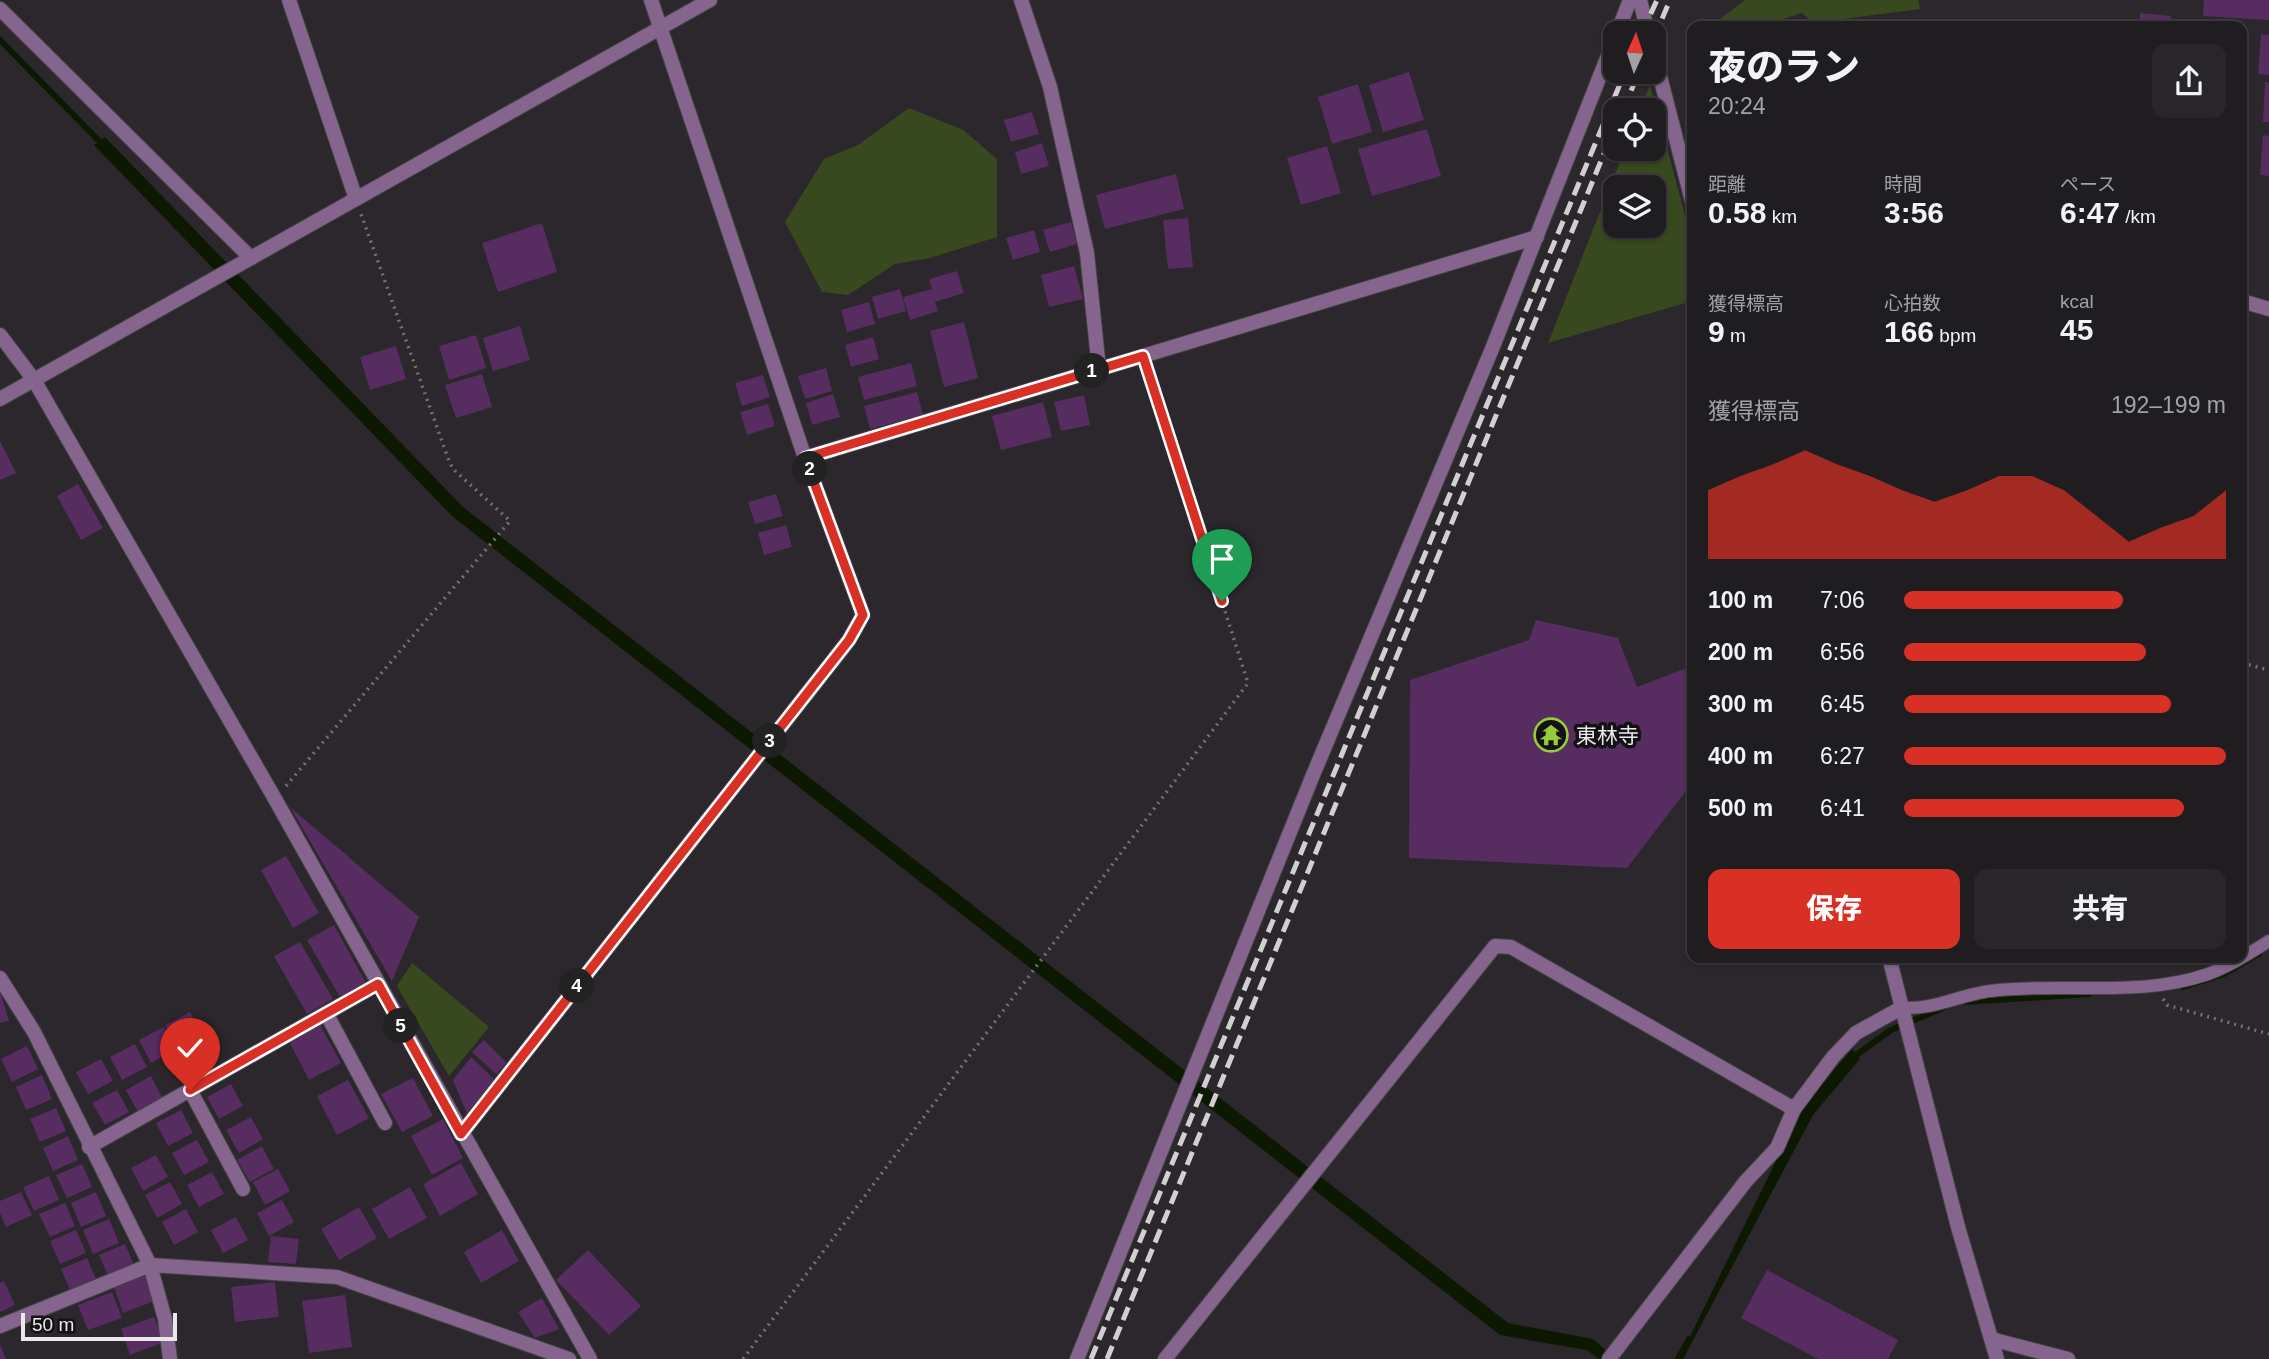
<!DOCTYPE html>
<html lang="ja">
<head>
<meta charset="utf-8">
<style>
	body { margin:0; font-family:Helvetica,"Noto Sans JP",sans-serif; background:#28262a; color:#f1f3f6; height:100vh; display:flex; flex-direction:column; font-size:26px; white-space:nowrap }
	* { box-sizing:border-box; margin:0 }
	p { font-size:23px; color:#a2a2a5 }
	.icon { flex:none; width:38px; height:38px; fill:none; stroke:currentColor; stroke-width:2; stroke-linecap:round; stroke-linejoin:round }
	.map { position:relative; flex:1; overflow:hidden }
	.panel { position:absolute; left:1687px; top:21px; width:560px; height:942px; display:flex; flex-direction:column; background:#201d21; border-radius:14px; box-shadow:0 2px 5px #0004,0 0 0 2px #3d3b3f }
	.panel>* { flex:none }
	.needle { width:46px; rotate:3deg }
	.tools { position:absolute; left:1603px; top:21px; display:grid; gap:14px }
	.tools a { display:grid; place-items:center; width:63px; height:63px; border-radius:14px; background:#201d21; box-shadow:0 2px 5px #0004,0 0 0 2px #3d3b3f; font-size:35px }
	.scale { position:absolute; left:21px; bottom:18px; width:156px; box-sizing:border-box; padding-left:7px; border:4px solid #ebe8ec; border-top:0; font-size:19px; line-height:24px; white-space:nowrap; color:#ebe8ec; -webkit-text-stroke:5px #131113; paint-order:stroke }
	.pin { position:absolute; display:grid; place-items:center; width:60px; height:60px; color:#fff; margin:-72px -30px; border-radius:50% 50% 50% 0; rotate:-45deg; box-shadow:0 0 7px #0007 }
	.pin .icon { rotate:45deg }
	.km { position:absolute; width:35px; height:35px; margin:-18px; border-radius:50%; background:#222; color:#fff; font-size:19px; line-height:35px; text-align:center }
	.round { display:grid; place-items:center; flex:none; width:74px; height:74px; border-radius:14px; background:#28262a }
	.summary { display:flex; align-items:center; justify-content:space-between; height:119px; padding:0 21px }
	h1 { font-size:38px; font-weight:800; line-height:52px }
	.metrics { display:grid; grid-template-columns:repeat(3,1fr); gap:10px; height:119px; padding:7px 21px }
	.metrics div { display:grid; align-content:center }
	.metrics b { font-size:30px; font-weight:800 }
	.metrics small { font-size:19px; font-weight:400 }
	.metrics p { font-size:19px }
	.chart { height:196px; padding:14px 21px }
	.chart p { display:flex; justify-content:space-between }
	.chart svg { width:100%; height:126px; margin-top:7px; fill:#d93025; opacity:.7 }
	.button { display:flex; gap:14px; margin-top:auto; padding:14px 21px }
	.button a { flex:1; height:80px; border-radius:14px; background:#d93025; color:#fff; font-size:28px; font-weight:800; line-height:80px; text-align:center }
	.button a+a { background:#28262a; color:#f1f3f6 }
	ul { padding:0 21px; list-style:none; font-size:23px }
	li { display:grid; grid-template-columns:112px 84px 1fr; align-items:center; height:52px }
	li i { height:18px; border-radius:9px; background:#d93025 }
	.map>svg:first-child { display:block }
	.green { fill:#38491f; fill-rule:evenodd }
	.water { fill:#0c1800 }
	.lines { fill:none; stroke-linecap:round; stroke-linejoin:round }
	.stream { stroke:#0c1800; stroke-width:6 }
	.building { fill:#562c61 }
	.lane-casing { stroke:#464247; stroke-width:14 }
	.street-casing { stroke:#464247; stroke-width:16 }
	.path { stroke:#747175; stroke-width:3.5; stroke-dasharray:2 5; stroke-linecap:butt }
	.lane { stroke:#85658e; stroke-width:12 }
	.street { stroke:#85658e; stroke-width:14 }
	.rail { stroke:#d2cfd3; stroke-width:5; stroke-dasharray:14 7; stroke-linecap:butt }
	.route-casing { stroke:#fff; stroke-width:14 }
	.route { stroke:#d93025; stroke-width:9 }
	.labels { text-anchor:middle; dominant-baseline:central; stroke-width:7; stroke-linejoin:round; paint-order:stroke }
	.poi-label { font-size:21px; fill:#ebe8ec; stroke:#131113; text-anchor:start }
</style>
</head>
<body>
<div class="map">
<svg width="2269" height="1359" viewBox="0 0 2269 1359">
	<rect width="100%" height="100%" fill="#2b272c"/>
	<g class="green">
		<polygon points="1745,0 1918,0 1920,9 1835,20 1835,26 1817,26 1802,13 1761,26 1711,26"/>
		<path d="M 1650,85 L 1692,241 L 1692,301 L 1548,343 L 1625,149 L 1654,149 L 1654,110 L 1640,110 ZM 1615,187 L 1654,187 L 1654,226 L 1615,226 Z"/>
		<polygon points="909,108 963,130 997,159 997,237 930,258 895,264 848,295 822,292 785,222 824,159 858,145"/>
		<polygon points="412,963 489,1027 449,1076 397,986"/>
	</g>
	<g class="water">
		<polygon points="105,137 463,507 1508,1323 1593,1339 1615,1359 1599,1359 1587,1350 1500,1335 452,516 94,145"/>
		<polygon points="1852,1049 1860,1059 1813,1115 1683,1359 1679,1359 1802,1108"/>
	</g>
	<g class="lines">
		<g class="stream">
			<polyline points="0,40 104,146"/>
			<polyline points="2183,987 2224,974 2259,954"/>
			<polyline points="1964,1002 2089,994"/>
			<polyline points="1852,1058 1891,1030 1943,1008"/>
			<polyline points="1678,1359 1689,1339"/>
		</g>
	</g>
	<g class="building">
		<polygon points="2204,0 2269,0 2269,20 2203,16"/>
		<polygon points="2140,13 2171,16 2170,26 2139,26"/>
		<polygon points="1845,21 1914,23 1914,26 1845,26"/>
		<polygon points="2261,34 2269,35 2269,75 2258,74"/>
		<polygon points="1409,72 1424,120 1383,132 1369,85"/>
		<polygon points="2265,82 2269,82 2269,122 2263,122"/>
		<polygon points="1358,84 1372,132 1332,144 1318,97"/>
		<polygon points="1032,112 1039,134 1011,142 1004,120"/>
		<polygon points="1427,129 1441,176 1372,196 1358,149"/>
		<polygon points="2263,135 2269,136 2269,176 2260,175"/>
		<polygon points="1042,143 1049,166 1021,174 1015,152"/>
		<polygon points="1327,146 1341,193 1301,205 1287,158"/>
		<polygon points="1176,174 1184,209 1105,229 1096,195"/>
		<polygon points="1188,218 1193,267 1168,269 1163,220"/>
		<polygon points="1071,222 1077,244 1050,252 1043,230"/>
		<polygon points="542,223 557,272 498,292 482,243"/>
		<polygon points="1034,230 1040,252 1013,260 1006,238"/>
		<polygon points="1074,266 1083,299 1049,307 1041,275"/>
		<polygon points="957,271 964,293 935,302 938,311 910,320 903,297 932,289 929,279"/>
		<polygon points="900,289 906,311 878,319 872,297"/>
		<polygon points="869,302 875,324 847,332 841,310"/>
		<polygon points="964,322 978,378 944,387 930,331"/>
		<polygon points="520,326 530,360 493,371 483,338"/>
		<polygon points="476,335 486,368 449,380 439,346"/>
		<polygon points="873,337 879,359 851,367 845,345"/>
		<polygon points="396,346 406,379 370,390 360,357"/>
		<polygon points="911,363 917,386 864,400 858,377"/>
		<polygon points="826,368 832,391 805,399 798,376"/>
		<polygon points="482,374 492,407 456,418 445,385"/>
		<polygon points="763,375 770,397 742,406 735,383"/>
		<polygon points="917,392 923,415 870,429 864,406"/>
		<polygon points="833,394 840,417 812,425 806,403"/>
		<polygon points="1084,395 1090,425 1061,431 1054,402"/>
		<polygon points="1043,402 1052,437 1001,450 992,416"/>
		<polygon points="768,404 775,426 747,435 740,412"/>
		<polygon points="0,441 16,473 0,480"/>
		<polygon points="78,484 103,528 81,540 57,496"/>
		<polygon points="776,494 783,516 755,524 748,502"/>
		<polygon points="786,525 792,547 764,555 758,533"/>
		<polygon points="1536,620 1618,638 1637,687 1692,666 1692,783 1627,868 1409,858 1410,680 1529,640"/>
		<polygon points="290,807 419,917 392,981"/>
		<polygon points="286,856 319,913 293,928 261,870"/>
		<polygon points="334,925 366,983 340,997 307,940"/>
		<polygon points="300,942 333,999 307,1014 274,956"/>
		<polygon points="1,994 9,1021 0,1023 0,995"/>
		<polygon points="190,1012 202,1034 177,1047 165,1025"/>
		<polygon points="320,1025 341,1063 309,1080 289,1041"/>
		<polygon points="164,1027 176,1049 151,1063 139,1040"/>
		<polygon points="484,1040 507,1063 496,1074 472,1052"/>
		<polygon points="135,1044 147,1067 122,1080 110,1057"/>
		<polygon points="27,1046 38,1069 12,1082 1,1059"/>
		<polygon points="471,1057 495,1080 467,1114 453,1080"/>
		<polygon points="101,1059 113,1081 88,1094 76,1072"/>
		<polygon points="42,1075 52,1099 26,1110 16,1087"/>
		<polygon points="151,1076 163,1099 138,1112 126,1090"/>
		<polygon points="413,1078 433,1116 402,1132 381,1094"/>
		<polygon points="348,1080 369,1118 337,1135 317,1096"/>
		<polygon points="231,1084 243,1106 219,1119 207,1097"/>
		<polygon points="117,1090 129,1112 105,1125 92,1103"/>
		<polygon points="56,1108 66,1131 40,1142 30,1119"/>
		<polygon points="181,1110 193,1133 168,1146 156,1123"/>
		<polygon points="251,1117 263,1139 239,1153 226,1130"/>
		<polygon points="443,1119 463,1158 432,1175 411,1136"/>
		<polygon points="68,1136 78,1160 53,1171 43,1148"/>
		<polygon points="197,1140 209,1162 184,1175 172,1153"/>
		<polygon points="262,1146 274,1169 250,1182 237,1160"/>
		<polygon points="156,1155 168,1177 143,1191 131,1168"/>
		<polygon points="461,1163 478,1194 440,1216 423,1184"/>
		<polygon points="82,1164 92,1187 67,1198 56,1175"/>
		<polygon points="278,1169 290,1191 265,1205 253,1182"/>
		<polygon points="212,1172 224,1194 199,1207 187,1185"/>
		<polygon points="49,1176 59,1200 34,1211 23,1187"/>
		<polygon points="170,1182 182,1204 157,1218 145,1195"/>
		<polygon points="410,1187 427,1218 389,1239 372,1209"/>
		<polygon points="21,1192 32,1215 6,1227 0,1213 0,1201"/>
		<polygon points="96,1192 106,1216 81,1227 71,1203"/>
		<polygon points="282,1200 294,1222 269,1236 257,1213"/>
		<polygon points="65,1203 75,1226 50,1237 39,1214"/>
		<polygon points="359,1207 377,1238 339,1260 321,1229"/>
		<polygon points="186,1209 198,1232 174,1245 162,1222"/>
		<polygon points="236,1217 248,1240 223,1253 211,1230"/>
		<polygon points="109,1219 119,1243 93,1254 83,1230"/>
		<polygon points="76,1230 86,1253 60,1264 50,1241"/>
		<polygon points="502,1230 519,1261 481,1283 464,1252"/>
		<polygon points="271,1236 299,1239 296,1264 268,1262"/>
		<polygon points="125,1244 135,1267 109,1278 99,1255"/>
		<polygon points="588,1250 641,1306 609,1335 556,1280"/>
		<polygon points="87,1258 97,1281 71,1292 61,1269"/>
		<polygon points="1767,1270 1898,1340 1888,1359 1818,1359 1741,1318"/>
		<polygon points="147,1275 157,1300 123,1313 114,1287"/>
		<polygon points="4,1281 15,1305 0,1312 0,1283"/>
		<polygon points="275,1282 279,1317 235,1322 231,1287"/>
		<polygon points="112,1292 122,1318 88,1330 78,1305"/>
		<polygon points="345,1295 352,1347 309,1353 302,1301"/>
		<polygon points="542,1298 559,1329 535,1338 518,1312"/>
		<polygon points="154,1317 164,1342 130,1355 121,1329"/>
		<polygon points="0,1344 6,1359 0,1359"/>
	</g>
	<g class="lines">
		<defs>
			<path id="lane" d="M 1903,1007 C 1927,1012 1963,994 1990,991 C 2061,982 2140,998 2208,974 C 2230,966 2250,953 2269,941"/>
			<g id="street">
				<polyline points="289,0 356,199"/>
				<polyline points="1021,0 1050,87 1087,253 1099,369"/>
				<polyline points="1640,0 1648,33"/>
				<polyline points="0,9 251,258"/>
				<polyline points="1617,33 1630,0"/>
				<polyline points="1654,53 1692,201"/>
				<polyline points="2242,301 2269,309"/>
				<polyline points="0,335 34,380 275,799 590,1359"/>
				<polyline points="0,399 710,0"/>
				<polyline points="805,458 1537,237"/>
				<polyline points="1889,957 1958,1227 1997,1359"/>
				<polyline points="0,978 34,1032 150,1265 165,1319 170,1359"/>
				<polyline points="326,1013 385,1123"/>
				<polyline points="190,1090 243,1189"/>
				<polyline points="461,1134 849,640 863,615 805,458 651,0"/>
				<polyline points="89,1147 378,984"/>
				<polyline points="0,1326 150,1265 337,1277 569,1359"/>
				<polyline points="1991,1339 2068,1359"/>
				<polyline points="1077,1359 1313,775 1492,349 1615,38"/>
				<polyline points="1165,1359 1495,946 1511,947 1794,1109"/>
				<polyline points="1609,1359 1746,1181 1777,1148 1794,1109 1833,1057 1856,1033 1903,1007"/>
			</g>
		</defs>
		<use href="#lane" class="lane-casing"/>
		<use href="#street" class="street-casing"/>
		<g class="path">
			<polyline points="2242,663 2269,670"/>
			<polyline points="286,786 510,521 453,469 449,461 361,214"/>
			<polyline points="2163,999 2167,1005 2269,1034"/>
			<polyline points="743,1359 1248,683 1148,371"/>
		</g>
		<use href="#lane" class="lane"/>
		<use href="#street" class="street"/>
		<g class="rail">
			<polyline points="1642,33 1657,0"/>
			<polyline points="1654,38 1670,0"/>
			<polyline points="1623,110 1639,72"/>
			<polyline points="1091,1359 1625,72"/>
			<polyline points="1107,1359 1615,127"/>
		</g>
	</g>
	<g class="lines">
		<defs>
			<polyline id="route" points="190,1090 378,984 461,1134 849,640 863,615 805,458 1143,356 1222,601"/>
		</defs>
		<use href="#route" class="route-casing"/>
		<use href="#route" class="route"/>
	</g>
	<defs>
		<symbol id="temple-ring" viewBox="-11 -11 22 22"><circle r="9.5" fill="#131113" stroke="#96cc39" stroke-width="1.5"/><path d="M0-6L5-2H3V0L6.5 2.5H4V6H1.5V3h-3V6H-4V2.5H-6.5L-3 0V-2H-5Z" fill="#96cc39"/></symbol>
	</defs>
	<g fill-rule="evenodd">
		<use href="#temple-ring" x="1532" y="716" width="38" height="38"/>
	</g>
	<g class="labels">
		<g class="poi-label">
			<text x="1576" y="735">東林寺</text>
		</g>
	</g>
</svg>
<div class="tools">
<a><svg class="needle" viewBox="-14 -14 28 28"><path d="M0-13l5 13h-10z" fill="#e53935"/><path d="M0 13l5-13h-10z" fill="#a2a2a5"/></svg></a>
<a><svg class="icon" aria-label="locate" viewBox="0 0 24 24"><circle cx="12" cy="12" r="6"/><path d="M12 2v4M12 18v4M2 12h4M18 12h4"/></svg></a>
<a><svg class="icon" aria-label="layers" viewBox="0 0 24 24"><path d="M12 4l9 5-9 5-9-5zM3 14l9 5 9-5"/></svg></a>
</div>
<div class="scale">50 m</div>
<div class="pin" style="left:1222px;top:601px;background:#1e9e55"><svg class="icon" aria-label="arrive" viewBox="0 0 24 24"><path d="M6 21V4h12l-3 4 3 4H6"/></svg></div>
<div class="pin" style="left:190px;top:1090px;background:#d93025"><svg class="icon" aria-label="check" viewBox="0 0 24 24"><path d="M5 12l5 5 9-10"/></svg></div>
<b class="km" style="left:1092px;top:371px">1</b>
<b class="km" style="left:810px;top:469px">2</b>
<b class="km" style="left:770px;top:741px">3</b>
<b class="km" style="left:577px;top:986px">4</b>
<b class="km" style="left:401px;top:1026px">5</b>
<section class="panel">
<div class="summary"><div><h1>夜のラン</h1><p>20:24</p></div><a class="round"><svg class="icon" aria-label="share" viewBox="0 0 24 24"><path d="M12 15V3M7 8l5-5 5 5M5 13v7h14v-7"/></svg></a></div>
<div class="metrics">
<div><p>距離</p><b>0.58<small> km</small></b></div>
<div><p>時間</p><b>3:56</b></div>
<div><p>ペース</p><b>6:47<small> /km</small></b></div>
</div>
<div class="metrics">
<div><p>獲得標高</p><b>9<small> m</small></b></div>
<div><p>心拍数</p><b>166<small> bpm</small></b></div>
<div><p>kcal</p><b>45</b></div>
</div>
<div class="chart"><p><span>獲得標高</span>192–199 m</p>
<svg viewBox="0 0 160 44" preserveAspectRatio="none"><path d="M0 44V20L10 15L20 11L30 6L40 11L50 15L60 20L70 24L80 20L90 15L100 15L110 20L120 29L130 38L140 33L150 29L160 20V44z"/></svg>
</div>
<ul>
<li><b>100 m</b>7:06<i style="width:68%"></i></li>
<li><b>200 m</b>6:56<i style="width:75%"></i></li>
<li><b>300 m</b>6:45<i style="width:83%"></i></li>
<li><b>400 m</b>6:27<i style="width:100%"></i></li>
<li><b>500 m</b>6:41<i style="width:87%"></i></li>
</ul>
<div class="button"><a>保存</a><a>共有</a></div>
</section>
</div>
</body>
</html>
